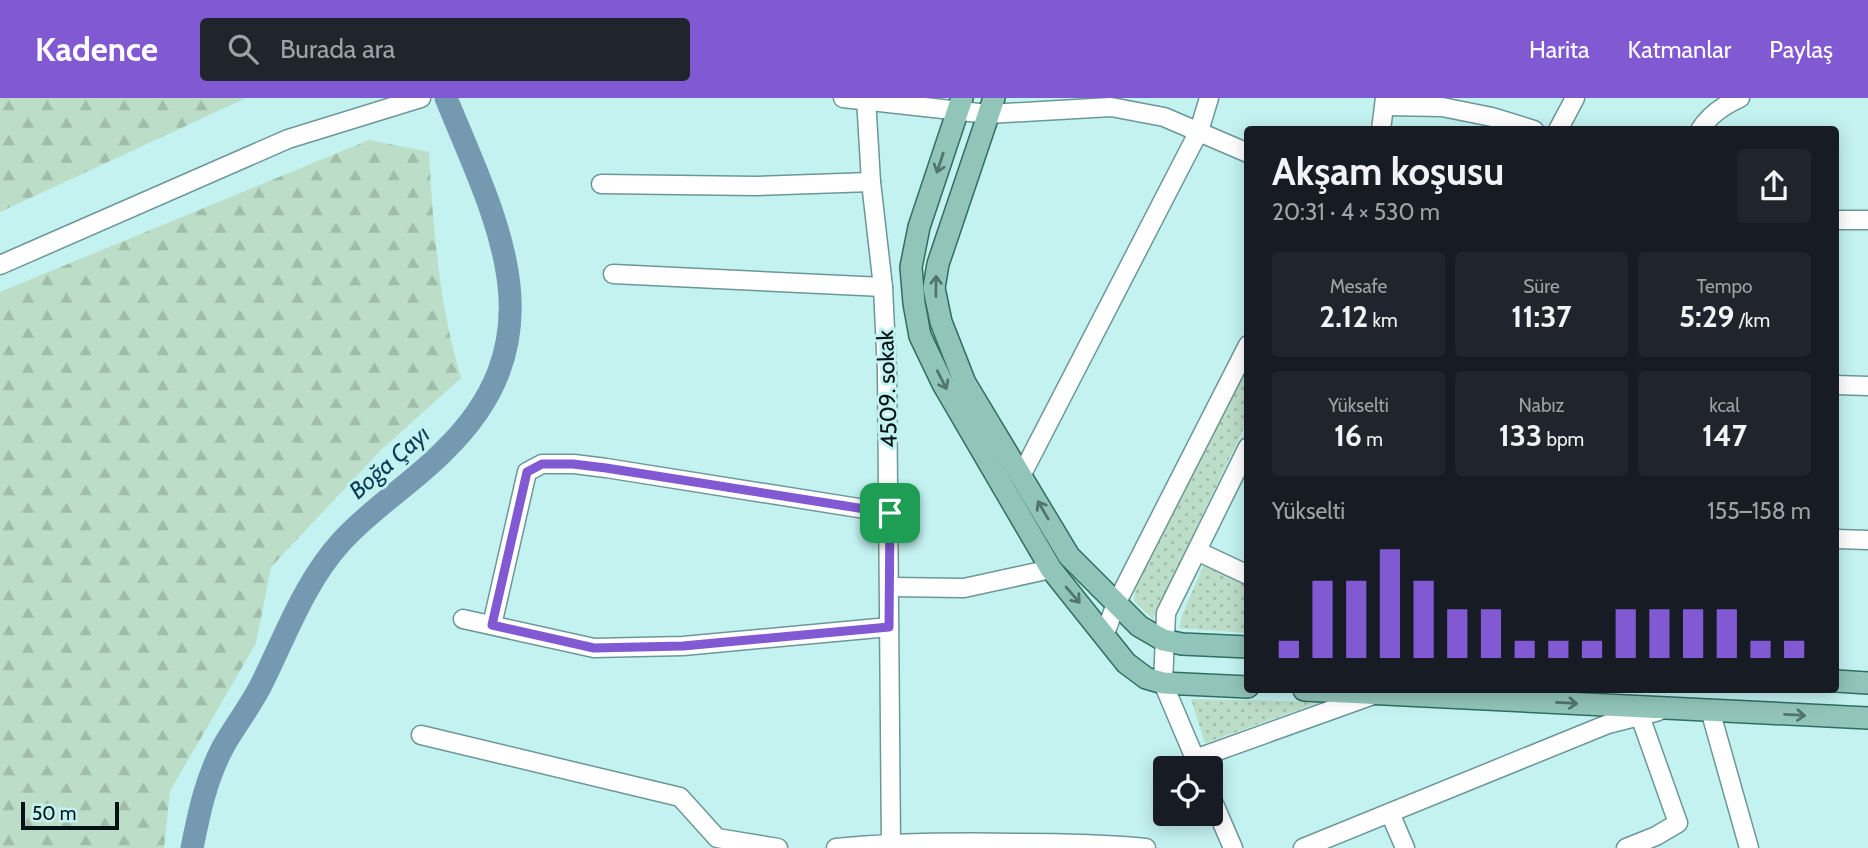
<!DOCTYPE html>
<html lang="tr">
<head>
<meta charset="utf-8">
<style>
	body { margin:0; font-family:Cabin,sans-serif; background:#20242c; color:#f1f3f6; height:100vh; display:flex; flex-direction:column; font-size:26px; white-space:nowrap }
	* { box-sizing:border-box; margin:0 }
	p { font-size:23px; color:#9ea1a6 }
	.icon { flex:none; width:38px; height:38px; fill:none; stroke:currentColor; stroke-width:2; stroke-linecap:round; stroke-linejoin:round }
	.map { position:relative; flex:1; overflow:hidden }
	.drawer { position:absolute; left:1244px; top:28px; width:595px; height:567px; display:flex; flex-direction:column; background:#171b24; border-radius:7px; box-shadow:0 4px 18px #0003 }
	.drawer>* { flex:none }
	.controls { position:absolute; left:1153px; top:658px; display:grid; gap:14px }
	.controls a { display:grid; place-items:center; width:70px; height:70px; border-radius:7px; background:#171b24; box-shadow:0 4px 18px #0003; font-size:35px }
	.scale { position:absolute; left:21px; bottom:18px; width:98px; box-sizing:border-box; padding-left:7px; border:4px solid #031313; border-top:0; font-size:19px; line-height:24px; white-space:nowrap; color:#031313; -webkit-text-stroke:5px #c3f2f1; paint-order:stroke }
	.pin { position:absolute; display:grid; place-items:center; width:60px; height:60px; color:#fff; margin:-30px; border-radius:14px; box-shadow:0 4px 10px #0006 }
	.round { display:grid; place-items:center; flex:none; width:74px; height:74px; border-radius:7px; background:#20242c }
	.summary { display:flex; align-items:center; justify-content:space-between; height:119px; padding:0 28px }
	h1 { font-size:38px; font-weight:700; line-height:52px }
	.figures { display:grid; grid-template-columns:repeat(3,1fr); gap:10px; height:119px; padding:7px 28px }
	.figures div { display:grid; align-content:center; border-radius:7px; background:#20242c; text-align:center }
	.figures b { font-size:30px; font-weight:700 }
	.figures small { font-size:19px; font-weight:400 }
	.figures p { font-size:19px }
	.chart { height:196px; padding:14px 28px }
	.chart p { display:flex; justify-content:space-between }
	.chart svg { width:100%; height:126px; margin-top:7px; stroke:#8159d3; stroke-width:6 }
	header { display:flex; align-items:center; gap:42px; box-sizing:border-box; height:98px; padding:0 35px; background:#8159d3; color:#fff }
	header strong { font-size:33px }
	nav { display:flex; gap:38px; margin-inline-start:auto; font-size:24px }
	.search { width:490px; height:63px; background:#20242c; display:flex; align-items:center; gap:18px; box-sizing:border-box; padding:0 24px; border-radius:7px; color:#9ea1a6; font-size:26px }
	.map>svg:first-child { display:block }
	.grass { fill:url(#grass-dots) }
	.forest { fill:url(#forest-firs) }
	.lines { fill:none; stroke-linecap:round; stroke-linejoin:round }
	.river { stroke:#7499b0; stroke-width:23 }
	.minor-casing { stroke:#6c9797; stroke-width:21 }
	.major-casing { stroke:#306e61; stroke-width:24 }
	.minor { stroke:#fff; stroke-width:18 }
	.major { stroke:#91c5b9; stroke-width:21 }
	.oneway { stroke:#51756e }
	.route-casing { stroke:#fff; stroke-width:14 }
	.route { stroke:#8159d3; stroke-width:9 }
	.labels { text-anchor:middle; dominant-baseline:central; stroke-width:6; stroke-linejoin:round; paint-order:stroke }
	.street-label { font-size:23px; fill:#031313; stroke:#c3f2f1 }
	.water-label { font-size:24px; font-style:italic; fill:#0b3d56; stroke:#c3f2f1 }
</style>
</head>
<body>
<header>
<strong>Kadence</strong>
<div class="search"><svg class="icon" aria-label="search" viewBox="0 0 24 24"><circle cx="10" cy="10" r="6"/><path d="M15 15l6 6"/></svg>Burada ara</div>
<nav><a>Harita</a><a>Katmanlar</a><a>Paylaş</a></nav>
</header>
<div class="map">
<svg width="1868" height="750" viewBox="0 0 1868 750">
	<defs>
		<pattern id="grass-dots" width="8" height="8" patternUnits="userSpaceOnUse" patternTransform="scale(1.75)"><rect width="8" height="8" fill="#bcddc7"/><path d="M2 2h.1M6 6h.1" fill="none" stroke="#a0bdaa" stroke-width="1.8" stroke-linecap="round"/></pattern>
		<pattern id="forest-firs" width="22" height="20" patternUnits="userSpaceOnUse" patternTransform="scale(1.75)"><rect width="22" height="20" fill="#bcddc7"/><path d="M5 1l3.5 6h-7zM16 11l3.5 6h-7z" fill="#a0bdaa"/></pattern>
	</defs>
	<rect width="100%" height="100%" fill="#c3f2f1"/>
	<g class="grass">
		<polygon points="1248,265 1248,321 1153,521 1134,503 1136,484"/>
		<polygon points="1205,464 1248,485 1248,535 1179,530 1183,515"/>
		<polygon points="1191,601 1321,604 1205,645"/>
	</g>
	<g class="forest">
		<polygon points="0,0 246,0 0,114"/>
		<path d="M 369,42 L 429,54 C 433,131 439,206 461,280 L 382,351 L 271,469 L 256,545 L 170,693 L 164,750 L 0,750 L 0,194 Z"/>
	</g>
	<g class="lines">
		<path class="river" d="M 192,750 C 199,715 206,681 223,649 C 236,626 253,605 264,581 C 287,534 306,482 342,443 C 373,409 413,385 445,352 C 561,238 497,125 446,0"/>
		<defs>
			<g id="minor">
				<polyline points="843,0 988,16 1111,9 1164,19 1248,55"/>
				<polyline points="866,0 871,84 883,189 887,274 891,750"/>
				<polyline points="1385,8 1442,9 1492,19 1534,32"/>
				<polyline points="1381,32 1385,0"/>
				<polyline points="1558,32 1575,0"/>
				<path d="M 1700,32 C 1710,16 1724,7 1740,0"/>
				<polyline points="601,86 756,88 871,84"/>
				<polyline points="1836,122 1868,122"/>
				<polyline points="0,167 288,41 421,0"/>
				<polyline points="613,176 883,189"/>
				<polyline points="1836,287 1868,288"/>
				<polyline points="1022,376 1199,33 1209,0"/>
				<polyline points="1836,441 1868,442"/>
				<polyline points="1197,453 1248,477"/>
				<polyline points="891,489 964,490 1051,471"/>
				<polyline points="463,521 594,550 683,548 889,529"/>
				<polyline points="492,527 527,374 542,366 574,366 606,370 890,415"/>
				<polyline points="1104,538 1116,506 1248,247"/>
				<polyline points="1710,612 1749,750"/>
				<polyline points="421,637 680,699 717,740 778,750"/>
				<polyline points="1195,661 1373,597"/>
				<polyline points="1199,670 1163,585 1166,515 1248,349"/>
				<polyline points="1211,699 1233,750"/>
				<polyline points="1390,715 1405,750"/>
				<path d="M 836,750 C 897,744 957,744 1018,745 C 1061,745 1104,746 1146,750"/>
				<polyline points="1303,750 1608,626 1659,613"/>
				<polyline points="1626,750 1656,738 1678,725 1640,618"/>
			</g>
			<g id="major">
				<polyline points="962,0 919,129 911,169 914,205 920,238 943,286 1051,471 1126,565 1146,580 1163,585 1248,589"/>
				<polyline points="994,0 938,166 934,190 941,224 965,285 1069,458 1139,528 1163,542 1182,546 1248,549"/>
				<polyline points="1836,583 1868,585"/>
				<polyline points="1304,592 1868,620"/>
			</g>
		</defs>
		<use href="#minor" class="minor-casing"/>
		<use href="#major" class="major-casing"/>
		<use href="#minor" class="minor"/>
		<use href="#major" class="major"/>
	</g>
	<defs><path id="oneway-shaft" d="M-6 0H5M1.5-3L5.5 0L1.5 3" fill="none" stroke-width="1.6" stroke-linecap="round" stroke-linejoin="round" transform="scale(1.75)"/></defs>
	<g class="oneway">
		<use href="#oneway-shaft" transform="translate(940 65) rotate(108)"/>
		<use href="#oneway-shaft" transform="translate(936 188) rotate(-89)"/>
		<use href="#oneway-shaft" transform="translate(942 282) rotate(63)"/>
		<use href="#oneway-shaft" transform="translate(1043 412) rotate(-120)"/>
		<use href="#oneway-shaft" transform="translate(1073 497) rotate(49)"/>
		<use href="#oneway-shaft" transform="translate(1567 605) rotate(3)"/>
		<use href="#oneway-shaft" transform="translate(1795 617) rotate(3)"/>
	</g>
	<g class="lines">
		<defs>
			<polygon id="route" points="542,366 573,366 606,370 890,415 889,529 683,548 594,550 492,527 527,374"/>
		</defs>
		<use href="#route" class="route-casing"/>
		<use href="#route" class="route"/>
	</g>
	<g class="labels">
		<g class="street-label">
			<text transform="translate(887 291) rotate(-92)">4509. sokak</text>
		</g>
		<g class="water-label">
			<text transform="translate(389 364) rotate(-41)">Boğa Çayı</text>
		</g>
	</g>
</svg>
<div class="controls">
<a><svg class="icon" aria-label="locate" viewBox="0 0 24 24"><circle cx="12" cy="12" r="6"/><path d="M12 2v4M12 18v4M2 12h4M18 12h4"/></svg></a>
</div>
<div class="scale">50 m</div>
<div class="pin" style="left:890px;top:415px;background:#1e9e55"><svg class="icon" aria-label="arrive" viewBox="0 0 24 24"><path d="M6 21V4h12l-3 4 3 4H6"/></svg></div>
<section class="drawer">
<div class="summary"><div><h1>Akşam koşusu</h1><p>20:31 · 4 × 530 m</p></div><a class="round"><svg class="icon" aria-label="share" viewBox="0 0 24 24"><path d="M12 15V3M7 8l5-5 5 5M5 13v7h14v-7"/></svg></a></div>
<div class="figures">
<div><p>Mesafe</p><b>2.12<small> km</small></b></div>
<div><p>Süre</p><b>11:37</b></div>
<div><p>Tempo</p><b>5:29<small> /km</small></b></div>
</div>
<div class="figures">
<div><p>Yükselti</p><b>16<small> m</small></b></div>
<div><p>Nabız</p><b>133<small> bpm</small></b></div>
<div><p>kcal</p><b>147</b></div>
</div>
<div class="chart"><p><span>Yükselti</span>155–158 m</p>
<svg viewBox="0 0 160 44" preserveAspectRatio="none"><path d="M5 44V38M15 44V17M25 44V17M35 44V6M45 44V17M55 44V27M65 44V27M75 44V38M85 44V38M95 44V38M105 44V27M115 44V27M125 44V27M135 44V27M145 44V38M155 44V38"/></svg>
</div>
</section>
</div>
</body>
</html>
